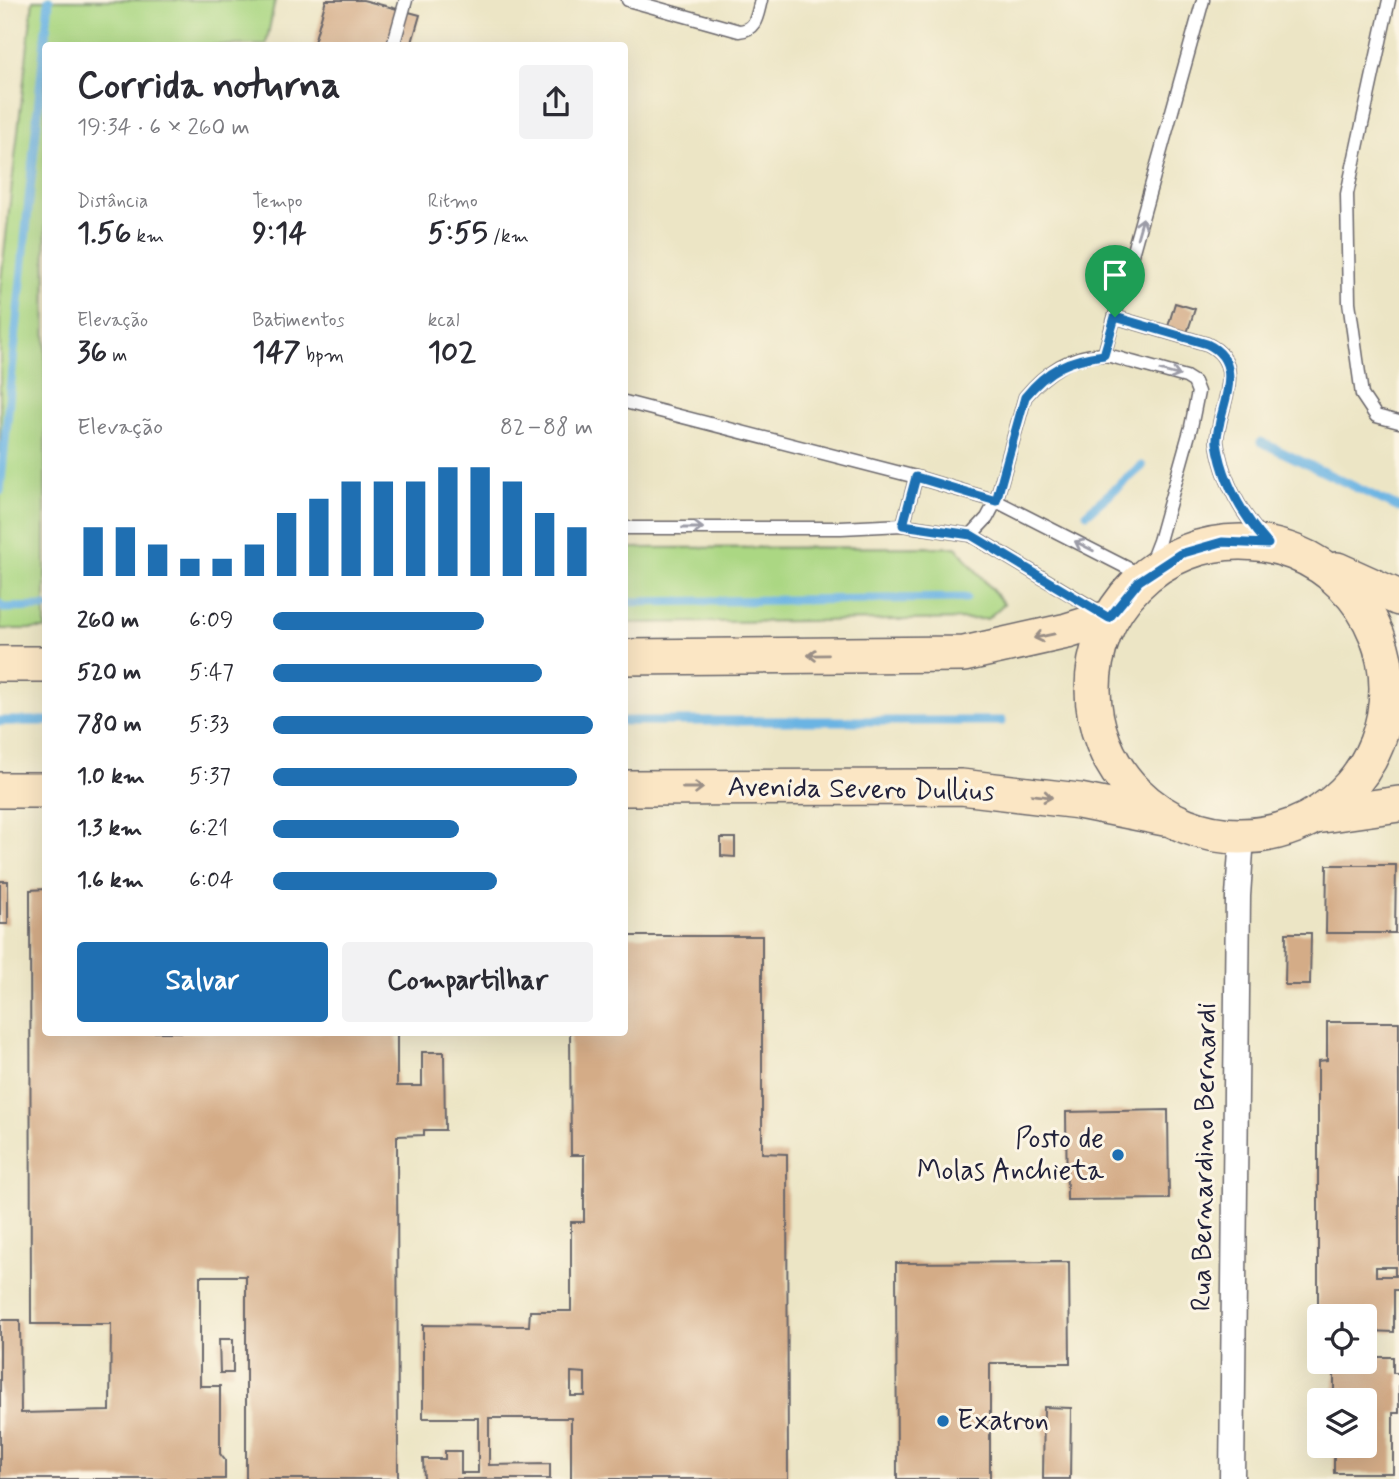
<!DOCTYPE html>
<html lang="pt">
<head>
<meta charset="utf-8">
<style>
	body { margin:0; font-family:Mynerve,sans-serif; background:#f2f2f3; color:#2b2b33; height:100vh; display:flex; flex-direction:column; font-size:26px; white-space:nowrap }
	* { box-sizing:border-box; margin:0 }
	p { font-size:23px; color:#7c7c81 }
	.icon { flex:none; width:38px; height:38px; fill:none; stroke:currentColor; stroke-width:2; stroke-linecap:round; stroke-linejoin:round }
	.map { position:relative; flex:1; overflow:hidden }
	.drawer { position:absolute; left:42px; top:42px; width:586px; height:994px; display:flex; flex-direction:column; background:#fff; border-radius:7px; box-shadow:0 7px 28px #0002 }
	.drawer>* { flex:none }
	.controls { position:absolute; left:1307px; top:1304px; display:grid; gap:14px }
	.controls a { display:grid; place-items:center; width:70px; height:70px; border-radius:7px; background:#fff; box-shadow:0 7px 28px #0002; font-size:35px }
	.pin { position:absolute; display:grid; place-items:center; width:60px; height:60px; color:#fff; margin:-72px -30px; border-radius:50% 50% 50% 0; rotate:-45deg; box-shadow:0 0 7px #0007 }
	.pin .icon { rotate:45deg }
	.round { display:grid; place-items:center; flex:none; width:74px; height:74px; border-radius:7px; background:#f2f2f3 }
	.summary { display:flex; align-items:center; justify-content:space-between; height:119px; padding:0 35px }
	h1 { font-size:38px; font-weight:700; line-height:52px }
	.stats { display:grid; grid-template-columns:repeat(3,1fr); gap:10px; height:119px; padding:7px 35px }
	.stats div { display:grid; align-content:center }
	.stats b { font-size:30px; font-weight:700 }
	.stats small { font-size:19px; font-weight:400 }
	.stats p { font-size:19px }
	.chart { height:196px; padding:14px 35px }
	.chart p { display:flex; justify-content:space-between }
	.chart svg { width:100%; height:126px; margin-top:7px; stroke:#1f6fb2; stroke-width:6 }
	.action { display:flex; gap:14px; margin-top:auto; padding:14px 35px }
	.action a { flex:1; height:80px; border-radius:7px; background:#1f6fb2; color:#fff; font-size:28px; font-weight:700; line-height:80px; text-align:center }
	.action a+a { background:#f2f2f3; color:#2b2b33 }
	ul { padding:0 35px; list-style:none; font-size:23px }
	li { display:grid; grid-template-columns:112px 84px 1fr; align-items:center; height:52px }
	li i { height:18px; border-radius:9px; background:#1f6fb2 }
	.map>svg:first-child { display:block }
	.green { fill:#abd783; stroke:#667c5f; stroke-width:2 }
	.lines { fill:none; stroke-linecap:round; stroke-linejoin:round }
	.stream { stroke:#6bb4e3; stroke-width:9 }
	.building { fill:#d4ac87; fill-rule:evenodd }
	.service-casing { stroke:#69666b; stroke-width:15 }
	.minor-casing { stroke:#69666b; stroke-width:27 }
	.secondary-casing { stroke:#69666b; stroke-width:38 }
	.service { stroke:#fff; stroke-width:12 }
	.minor { stroke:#fff; stroke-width:24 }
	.secondary { stroke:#fbe6c4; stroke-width:35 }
	.oneway { stroke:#9c9ca7 }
	.oneway2 { stroke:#998e86 }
	.route-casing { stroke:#fff; stroke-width:14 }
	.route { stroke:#1f6fb2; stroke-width:9 }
	.poi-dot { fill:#1f6fb2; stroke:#fcf5e5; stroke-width:2.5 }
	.labels { text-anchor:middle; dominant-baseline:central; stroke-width:6; stroke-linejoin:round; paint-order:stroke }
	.street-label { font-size:28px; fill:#22223b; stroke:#fcf5e5 }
	.poi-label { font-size:28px; fill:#22223b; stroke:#fcf5e5; text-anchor:end }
</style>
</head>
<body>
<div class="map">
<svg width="1399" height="1479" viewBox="0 0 1399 1479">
	<rect width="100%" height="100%" fill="#fcf5e5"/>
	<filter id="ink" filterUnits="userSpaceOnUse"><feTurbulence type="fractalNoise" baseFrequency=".0143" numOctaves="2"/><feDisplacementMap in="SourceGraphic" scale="14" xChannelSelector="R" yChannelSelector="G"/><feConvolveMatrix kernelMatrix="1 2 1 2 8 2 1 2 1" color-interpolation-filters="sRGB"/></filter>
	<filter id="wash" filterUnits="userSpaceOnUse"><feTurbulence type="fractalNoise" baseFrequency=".00686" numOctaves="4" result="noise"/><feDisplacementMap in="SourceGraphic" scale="28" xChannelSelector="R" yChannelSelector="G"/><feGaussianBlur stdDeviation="1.57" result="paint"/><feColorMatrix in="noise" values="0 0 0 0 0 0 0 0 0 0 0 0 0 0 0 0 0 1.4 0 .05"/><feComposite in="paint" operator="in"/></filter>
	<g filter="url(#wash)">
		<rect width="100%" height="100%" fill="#ece5c5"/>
		<g class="green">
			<polygon points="33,0 275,0 266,45 46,46 45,629 0,629 0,289"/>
			<polygon points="956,547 1004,604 987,619 625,623 625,548"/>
		</g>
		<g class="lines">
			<g class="stream">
				<polyline points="1261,442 1399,508"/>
				<polyline points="0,491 49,0"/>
				<polyline points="1087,513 1142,466"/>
				<polyline points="625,602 966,598"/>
				<polyline points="0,604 3,608 46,607"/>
				<polyline points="0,721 46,721"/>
				<polyline points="625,721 1002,721"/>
			</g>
		</g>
		<g id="blocks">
			<g class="building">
				<polygon points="326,0 363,0 420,15 411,46 313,46"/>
				<polygon points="1175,303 1195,309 1186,336 1167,330"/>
				<polygon points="721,838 735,838 735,857 721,856"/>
				<polygon points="1327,865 1396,865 1395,933 1326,933"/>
				<rect x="0" y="881" width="8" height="43"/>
				<polygon points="46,889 46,1032 397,1032 397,1086 422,1086 422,1052 444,1052 445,1130 424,1130 424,1135 397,1136 398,1479 246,1479 246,1276 200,1276 200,1386 220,1386 220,1454 225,1460 225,1479 0,1479 0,1320 20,1320 21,1413 110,1411 111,1324 31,1324 30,890"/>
				<polygon points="1286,933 1311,933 1310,985 1285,985"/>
				<path d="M 625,936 L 762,936 L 762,1153 L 787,1154 L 788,1479 L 571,1479 L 571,1418 L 489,1418 L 489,1465 L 550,1464 L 550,1479 L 424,1479 L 423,1459 L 445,1459 L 445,1451 L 461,1451 L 461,1473 L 478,1473 L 478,1418 L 423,1418 L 423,1325 L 529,1326 L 530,1311 L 571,1311 L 571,1222 L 584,1222 L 584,1155 L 571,1155 L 570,1032 L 625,1032 ZM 571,1372 L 585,1373 L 585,1396 L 571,1396 Z"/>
				<path d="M 1327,1022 L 1399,1022 L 1399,1290 L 1394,1290 L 1394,1332 L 1370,1331 L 1370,1334 L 1365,1334 L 1365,1316 L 1318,1316 L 1318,1061 L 1327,1060 ZM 1376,1267 L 1395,1267 L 1395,1276 L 1376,1276 Z"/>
				<polygon points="1168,1110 1169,1199 1067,1200 1066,1112"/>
				<polygon points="1069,1262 1070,1363 990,1363 990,1479 897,1479 896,1263"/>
				<polygon points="219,1339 233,1339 233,1373 220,1373"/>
				<polygon points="1365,1357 1393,1357 1393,1373 1399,1373 1399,1413 1393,1413 1393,1473 1334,1473 1334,1446 1365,1446 1365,1400 1334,1400 1334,1362 1365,1362"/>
				<polygon points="1044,1407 1071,1408 1070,1479 1043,1479"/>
			</g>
		</g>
	</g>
	<g filter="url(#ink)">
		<use href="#blocks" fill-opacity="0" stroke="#69666b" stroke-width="2"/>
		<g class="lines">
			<defs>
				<g id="service">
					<path d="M 628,0 L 739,31 C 757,30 757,14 761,0"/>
					<polyline points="1389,0 1347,194 1349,302 1362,395 1376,416 1399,422"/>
					<polyline points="393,46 406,0"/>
					<path d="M 1115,317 L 1207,344 C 1241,360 1227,393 1220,421 C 1219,428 1216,436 1217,443 C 1223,482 1242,515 1268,544"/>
					<polyline points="1104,355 1203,0"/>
					<path d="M 625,402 L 916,477 L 996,501 L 1145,577 L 1159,541 L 1191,427 L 1198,392 L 1194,382 L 1186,377 C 1168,372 1150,367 1132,362 C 1123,360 1114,356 1105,355 C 1073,352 1044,374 1025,397 L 996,501 L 987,518 L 971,535 L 903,525 L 841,528 L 625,528"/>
					<polyline points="903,525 916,477"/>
					<polyline points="971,535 1103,614"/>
				</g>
				<polyline id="minor" points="1232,1479 1238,896 1242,836"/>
				<g id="secondary">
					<circle cx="1240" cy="689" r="147"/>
					<polyline points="1337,570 1399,598"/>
					<polyline points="625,657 964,654 1067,631 1109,618"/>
					<polyline points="0,664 46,664"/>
					<polyline points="625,788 961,787 1079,801 1165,818"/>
					<polyline points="0,790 46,790"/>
					<polyline points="1315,816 1399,804"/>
				</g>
			</defs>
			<use href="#service" class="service-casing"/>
			<use href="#minor" class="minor-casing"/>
			<use href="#secondary" class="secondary-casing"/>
			<use href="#service" class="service"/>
			<use href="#minor" class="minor"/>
			<use href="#secondary" class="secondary"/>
		</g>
		<defs><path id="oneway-shaft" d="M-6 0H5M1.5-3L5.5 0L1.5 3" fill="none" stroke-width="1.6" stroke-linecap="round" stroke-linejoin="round" transform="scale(1.75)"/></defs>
		<g class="oneway">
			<use href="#oneway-shaft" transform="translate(1140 228) rotate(-74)"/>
			<use href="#oneway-shaft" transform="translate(1170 373) rotate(15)"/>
			<use href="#oneway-shaft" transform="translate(693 528)"/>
			<use href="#oneway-shaft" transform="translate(1084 546) rotate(-153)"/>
		</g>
		<g class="oneway2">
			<use href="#oneway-shaft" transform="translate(1044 636) rotate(168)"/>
			<use href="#oneway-shaft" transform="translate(818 655) rotate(179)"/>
			<use href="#oneway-shaft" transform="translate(693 788)"/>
			<use href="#oneway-shaft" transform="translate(1042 796) rotate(7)"/>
		</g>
	</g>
	<g class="lines" filter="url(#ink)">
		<defs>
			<path id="route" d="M 1115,317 L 1207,344 C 1241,360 1227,393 1220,421 C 1219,428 1216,435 1217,443 C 1223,482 1242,515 1268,544 L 1222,542 L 1180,554 L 1139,581 L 1109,618 L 971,535 L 903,525 L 916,477 L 996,501 L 1025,397 C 1048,369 1069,359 1104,355 Z"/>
		</defs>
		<use href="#route" class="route-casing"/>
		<use href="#route" class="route"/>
	</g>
	<g class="poi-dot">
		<circle cx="1118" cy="1155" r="7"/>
		<circle cx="943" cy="1421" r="7"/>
	</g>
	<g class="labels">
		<g class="street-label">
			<text transform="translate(861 790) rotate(1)">Avenida Severo Dullius</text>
			<text transform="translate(1205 1157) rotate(-89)">Rua Bernardino Bernardi</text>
		</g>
		<g class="poi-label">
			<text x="1104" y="1139">Posto de<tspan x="1104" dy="32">Molas Anchieta</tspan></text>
			<text x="957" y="1421" text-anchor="start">Exatron</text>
		</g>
	</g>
</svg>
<div class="controls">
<a><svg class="icon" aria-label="locate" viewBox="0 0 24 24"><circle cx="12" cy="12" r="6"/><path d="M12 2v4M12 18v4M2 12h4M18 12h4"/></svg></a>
<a><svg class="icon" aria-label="layers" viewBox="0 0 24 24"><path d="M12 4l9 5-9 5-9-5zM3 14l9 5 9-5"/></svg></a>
</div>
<div class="pin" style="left:1115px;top:317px;background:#1e9e55"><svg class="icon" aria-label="arrive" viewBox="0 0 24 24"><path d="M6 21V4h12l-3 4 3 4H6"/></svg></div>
<section class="drawer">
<div class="summary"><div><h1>Corrida noturna</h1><p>19:34 · 6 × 260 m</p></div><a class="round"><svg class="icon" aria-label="share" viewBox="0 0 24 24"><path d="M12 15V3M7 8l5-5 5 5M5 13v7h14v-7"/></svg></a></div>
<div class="stats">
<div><p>Distância</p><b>1.56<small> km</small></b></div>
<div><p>Tempo</p><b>9:14</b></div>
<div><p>Ritmo</p><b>5:55<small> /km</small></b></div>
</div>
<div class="stats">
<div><p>Elevação</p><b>36<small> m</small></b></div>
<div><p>Batimentos</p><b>147<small> bpm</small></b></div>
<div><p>kcal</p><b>102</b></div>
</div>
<div class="chart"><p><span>Elevação</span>82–88 m</p>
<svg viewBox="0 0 160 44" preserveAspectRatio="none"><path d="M5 44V27M15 44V27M25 44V33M35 44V38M45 44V38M55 44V33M65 44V22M75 44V17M85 44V11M95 44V11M105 44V11M115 44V6M125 44V6M135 44V11M145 44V22M155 44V27"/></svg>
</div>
<ul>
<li><b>260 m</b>6:09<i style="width:66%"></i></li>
<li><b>520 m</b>5:47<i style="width:84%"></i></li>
<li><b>780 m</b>5:33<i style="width:100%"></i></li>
<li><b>1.0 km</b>5:37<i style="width:95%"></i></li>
<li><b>1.3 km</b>6:21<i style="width:58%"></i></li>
<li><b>1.6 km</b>6:04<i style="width:70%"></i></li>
</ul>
<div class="action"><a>Salvar</a><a>Compartilhar</a></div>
</section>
</div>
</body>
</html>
